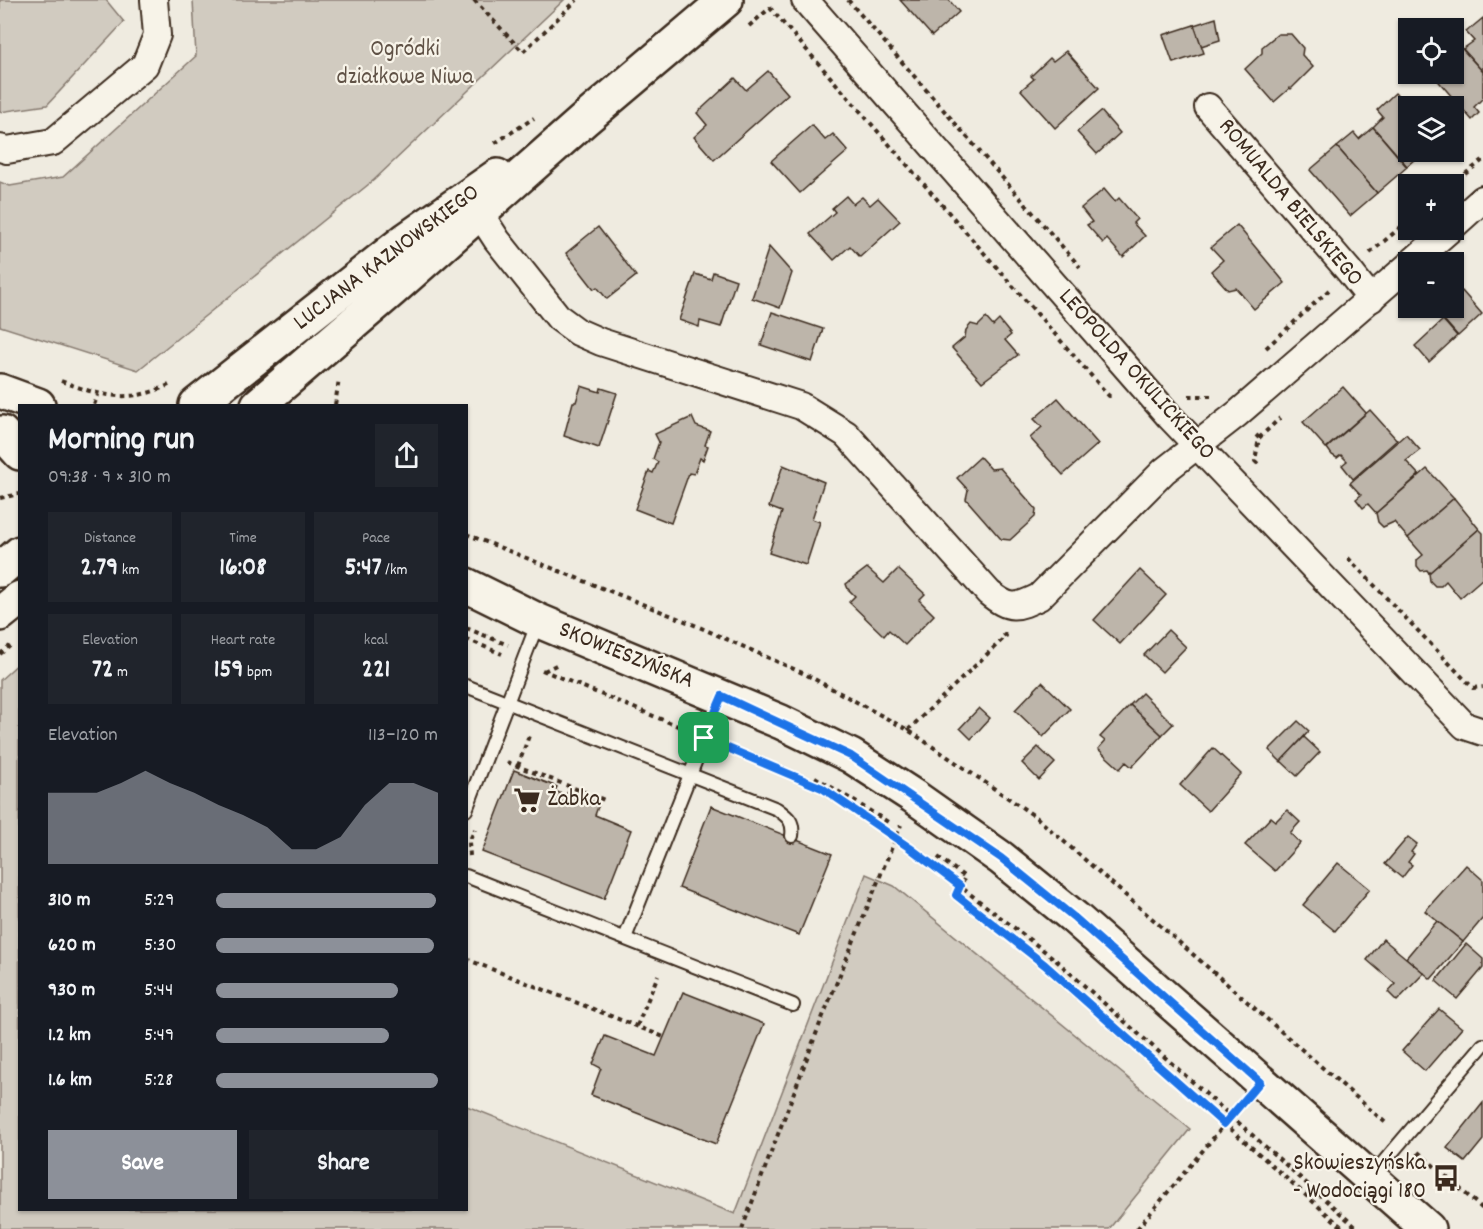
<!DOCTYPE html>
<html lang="en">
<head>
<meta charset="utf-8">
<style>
	body { margin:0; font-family:Dekko,sans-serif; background:#20242c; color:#f1f3f6; height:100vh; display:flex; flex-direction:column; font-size:22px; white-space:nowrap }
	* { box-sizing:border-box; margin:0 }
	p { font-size:20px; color:#9ea1a6 }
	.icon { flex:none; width:33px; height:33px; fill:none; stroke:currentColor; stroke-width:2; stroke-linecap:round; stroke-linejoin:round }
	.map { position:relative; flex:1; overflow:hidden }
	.sheet { position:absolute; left:18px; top:404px; width:450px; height:807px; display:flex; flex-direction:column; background:#171b24; border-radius:0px; box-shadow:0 2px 4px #0004 }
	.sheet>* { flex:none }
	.controls { position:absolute; left:1398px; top:18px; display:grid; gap:12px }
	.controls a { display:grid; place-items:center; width:66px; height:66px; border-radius:0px; background:#171b24; box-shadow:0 2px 4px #0004; font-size:30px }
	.pin { position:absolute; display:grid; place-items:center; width:51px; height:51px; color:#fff; margin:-26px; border-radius:12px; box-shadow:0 3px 9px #0006 }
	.round { display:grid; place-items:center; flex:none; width:63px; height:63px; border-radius:0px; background:#20242c }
	.head { display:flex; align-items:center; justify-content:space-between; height:102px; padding:0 30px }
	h1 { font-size:33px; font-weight:700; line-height:45px }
	.stats { display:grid; grid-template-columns:repeat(3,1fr); gap:9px; height:102px; padding:6px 30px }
	.stats div { display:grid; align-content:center; border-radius:0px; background:#20242c; text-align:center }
	.stats b { font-size:26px; font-weight:700 }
	.stats small { font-size:16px; font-weight:400 }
	.stats p { font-size:16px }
	.chart { height:168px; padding:12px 30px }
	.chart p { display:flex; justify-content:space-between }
	.chart svg { width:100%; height:108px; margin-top:6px; fill:#8c9099; opacity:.7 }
	.primary-button { display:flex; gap:12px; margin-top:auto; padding:12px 30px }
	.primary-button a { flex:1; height:69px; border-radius:0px; background:#8c9099; color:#fff; font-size:24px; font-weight:700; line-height:69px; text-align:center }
	.primary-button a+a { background:#20242c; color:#f1f3f6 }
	ul { padding:0 30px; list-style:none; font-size:20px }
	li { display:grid; grid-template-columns:96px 72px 1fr; align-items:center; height:45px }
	li i { height:15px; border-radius:8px; background:#8c9099 }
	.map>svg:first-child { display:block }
	.green { fill:#d1cbc0; stroke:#867a6f; stroke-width:1.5 }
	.building { fill:#bdb5aa; stroke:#3b2a1e; stroke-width:1.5 }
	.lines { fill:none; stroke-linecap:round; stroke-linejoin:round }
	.lane-casing { stroke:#3b2a1e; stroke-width:16 }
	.street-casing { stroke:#3b2a1e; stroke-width:30 }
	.secondary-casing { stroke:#3b2a1e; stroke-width:38 }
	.path { stroke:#3b2a1e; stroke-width:4; stroke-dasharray:4.5 4.5; stroke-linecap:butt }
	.lane { stroke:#f7f3e8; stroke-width:12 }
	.street { stroke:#f7f3e8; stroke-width:26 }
	.secondary { stroke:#f7f3e8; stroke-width:33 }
	.route-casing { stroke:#fff; stroke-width:12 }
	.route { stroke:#1a73e8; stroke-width:8 }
	.labels { text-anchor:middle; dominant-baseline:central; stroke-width:4.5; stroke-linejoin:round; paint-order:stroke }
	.park-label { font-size:24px; fill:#605246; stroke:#f7f3e8 }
	.street-label { font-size:24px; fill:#3b2a1e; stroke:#f7f3e8 }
	.poi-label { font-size:24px; fill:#3b2a1e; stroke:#f7f3e8; text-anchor:start }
</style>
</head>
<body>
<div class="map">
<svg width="1483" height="1229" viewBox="0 0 1483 1229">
	<rect width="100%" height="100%" fill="#efebe0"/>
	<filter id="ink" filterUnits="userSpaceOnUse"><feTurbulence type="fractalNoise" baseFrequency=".0167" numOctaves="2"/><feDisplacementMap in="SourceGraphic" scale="12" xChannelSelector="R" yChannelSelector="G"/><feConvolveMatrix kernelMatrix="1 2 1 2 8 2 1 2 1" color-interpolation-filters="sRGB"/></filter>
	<g filter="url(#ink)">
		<g class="green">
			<polygon points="0,0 106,0 124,22 47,105 0,112"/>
			<polygon points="193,0 564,0 374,180 138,370 0,326 0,182 10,186 63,177 196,56"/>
			<polygon points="19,663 20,1209 466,1209 467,1106 735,1214 866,874 894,886 1190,1129 1109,1229 0,1229 0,680"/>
		</g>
		<g class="building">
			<polygon points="900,0 949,0 959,12 932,36"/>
			<polygon points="1216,18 1220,40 1201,46 1194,25"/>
			<polygon points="1483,18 1483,72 1463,49 1474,41 1466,32"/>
			<polygon points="1194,25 1204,53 1173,63 1163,35"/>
			<polygon points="1278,34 1291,34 1303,48 1302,55 1313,67 1291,89 1290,88 1274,102 1245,69 1262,53 1262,47"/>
			<polygon points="1454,40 1483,72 1483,98 1474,107 1479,113 1472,120 1434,76 1436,74 1454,74"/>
			<polygon points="1066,51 1099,88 1055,128 1021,90 1034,79 1031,76 1050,58 1053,61"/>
			<polygon points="768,71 788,94 714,160 694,137 707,125 697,113 735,78 746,90"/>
			<polygon points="1395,93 1408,108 1408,152 1423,152 1407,166 1373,127 1383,117 1377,110"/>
			<polygon points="1101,111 1120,133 1097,154 1077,132"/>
			<polygon points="812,125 825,140 833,134 848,151 800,193 771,161"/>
			<polygon points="1373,127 1407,167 1377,193 1337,147 1354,133 1359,139"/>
			<polygon points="1337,147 1377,193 1350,216 1310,170"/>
			<polygon points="1104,189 1115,202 1119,198 1137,219 1133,223 1145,236 1123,257 1107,239 1103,243 1087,225 1092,222 1081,208"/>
			<polygon points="846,196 853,204 862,197 870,205 878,198 900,221 860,257 850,246 834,260 810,234 835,212 832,208"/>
			<polygon points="1237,225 1285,283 1254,309 1236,288 1228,290 1211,271 1223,260 1211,247"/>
			<polygon points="598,227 636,276 607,299 597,287 594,289 566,253"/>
			<polygon points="769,247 792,273 780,308 752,298"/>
			<polygon points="713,272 736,280 721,327 700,321 699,327 679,320 695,274 711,279"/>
			<polygon points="1462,291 1482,314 1458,336 1437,312 1444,308 1454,308 1454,299"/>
			<polygon points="772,312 823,329 812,362 761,345"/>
			<polygon points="986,318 993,326 999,320 1011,335 1005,340 1018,355 982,382 952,348 965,337 966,330 971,324 978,326"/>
			<polygon points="1443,320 1457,336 1429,362 1415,346"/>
			<polygon points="581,386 600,392 601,388 617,393 599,448 564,436 573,402 576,402"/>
			<polygon points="1343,387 1366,413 1326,448 1303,422"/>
			<polygon points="1058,398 1098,444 1063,475 1030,438 1042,427 1034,419"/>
			<polygon points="1370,410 1397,440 1353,479 1342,465 1347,461 1341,455 1337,458 1332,455 1327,448"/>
			<polygon points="692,417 696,426 710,431 705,445 708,446 703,460 700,458 694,474 689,473 671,523 635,509 649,471 653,473 658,462 653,459 659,442 655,434"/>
			<polygon points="1406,434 1420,450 1406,461 1419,475 1376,513 1368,504 1363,508 1356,499 1361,495 1350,483"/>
			<polygon points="980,457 991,469 1000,468 1036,509 1035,517 1010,540 1001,539 966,499 968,490 957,478"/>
			<polygon points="783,465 824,482 812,519 820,522 806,565 769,553 782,512 769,507"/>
			<polygon points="1427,469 1454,498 1408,538 1394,522 1383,527 1378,522 1376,513"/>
			<polygon points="1454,498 1479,529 1429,573 1427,570 1421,571 1417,566 1417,560 1423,555 1408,538"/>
			<polygon points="1479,529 1483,533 1483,578 1460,598 1446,581 1441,586 1435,586 1430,581 1429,573"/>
			<polygon points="867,568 884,583 898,569 925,594 919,600 934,615 905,645 889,630 884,636 849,602 855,596 848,589 846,584"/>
			<polygon points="1140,570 1166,595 1120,644 1094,620"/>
			<polygon points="1168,630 1186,647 1162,672 1144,655"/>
			<polygon points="1042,682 1070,709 1043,737 1015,710"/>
			<polygon points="1142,693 1173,724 1162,735 1130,705"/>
			<polygon points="1130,705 1162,735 1132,767 1126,762 1120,769 1098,749 1105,741 1100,737"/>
			<polygon points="979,708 990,718 971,739 960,728"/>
			<polygon points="1298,721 1309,731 1281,762 1269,750"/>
			<polygon points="1304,737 1320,752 1297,776 1281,761"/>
			<polygon points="1038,747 1055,763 1039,780 1022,763"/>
			<polygon points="1213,748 1241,774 1208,811 1180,785"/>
			<polygon points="514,770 557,787 555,791 566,796 568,791 599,804 595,815 631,830 604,899 482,852"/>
			<polygon points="711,806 832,854 799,935 679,888"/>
			<polygon points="1287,810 1300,822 1290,833 1300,843 1275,871 1245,845 1271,817 1276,821"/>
			<polygon points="1408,837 1417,844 1411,852 1414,854 1408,862 1412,865 1402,878 1385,864"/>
			<polygon points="1338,863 1370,889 1335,931 1303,905"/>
			<polygon points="1466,865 1483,880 1483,918 1463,942 1425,911"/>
			<polygon points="1437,921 1463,942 1431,979 1406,958"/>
			<polygon points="1383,939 1424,973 1397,1001 1388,992 1395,984 1367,960"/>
			<polygon points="1466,944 1483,959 1483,968 1457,999 1436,981"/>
			<polygon points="683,992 764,1024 716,1144 591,1095 601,1068 593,1064 605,1036 656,1056"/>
			<polygon points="1439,1009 1462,1028 1425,1071 1402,1051"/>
			<polygon points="1483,1103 1483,1140 1465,1162 1447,1148"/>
		</g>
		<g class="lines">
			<defs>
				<g id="lane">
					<path d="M 466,686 L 777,809 C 788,817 794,821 792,836"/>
					<polyline points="466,810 538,622"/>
					<polyline points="466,876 793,1005"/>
					<polyline points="625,938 721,697"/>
					<polyline points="1371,1177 1483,1045"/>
				</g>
				<g id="street">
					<polyline points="805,0 1169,416 1465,726 1483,732"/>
					<polyline points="1208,107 1349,271 1371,299"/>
					<polyline points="0,148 7,150 53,142 145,65 157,35 154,0"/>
					<path d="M 469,197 L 497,240 L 559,318 L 578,332 L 601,342 L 801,406 L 846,434 L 989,593 C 1010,610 1016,608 1039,597 L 1164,471 L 1237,414 L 1408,266"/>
					<polyline points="1454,225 1483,199"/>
					<polyline points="1412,262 1449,230"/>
				</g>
				<g id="secondary">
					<polyline points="0,391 38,405"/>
					<polyline points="196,405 407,239 497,176"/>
					<polyline points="258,405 392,290 584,120 726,0"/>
					<polyline points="2,433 20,453"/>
					<polyline points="0,570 20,553"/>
					<polyline points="466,585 539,621 781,722 851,756 913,796 1001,858 1075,918 1428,1229"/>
					<polyline points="0,614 20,598"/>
				</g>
			</defs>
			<use href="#lane" class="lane-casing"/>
			<use href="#street" class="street-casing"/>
			<use href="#secondary" class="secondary-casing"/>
			<g class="path">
				<polyline points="474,0 523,52 577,0"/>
				<polyline points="848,0 1080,267"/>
				<polyline points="749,26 770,8 1109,396 1115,396"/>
				<polyline points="495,143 534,118"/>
				<polyline points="1465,174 1483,160"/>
				<polyline points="1370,253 1408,221"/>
				<polyline points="1266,348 1329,290"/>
				<path d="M 61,381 C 100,396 129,404 169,385"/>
				<polyline points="1189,396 1211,396"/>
				<polyline points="94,405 98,395"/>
				<polyline points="335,405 339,379"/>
				<polyline points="1256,435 1259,438 1255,461 1258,464"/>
				<polyline points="1259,438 1280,418"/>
				<polyline points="0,498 20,494"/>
				<polyline points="466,534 690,623 805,674 908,730 1036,817 1388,1125"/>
				<polyline points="1348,558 1473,688 1483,687"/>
				<polyline points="466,628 508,645"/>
				<polyline points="466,639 502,654"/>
				<polyline points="0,654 10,646"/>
				<polyline points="542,670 685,729"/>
				<polyline points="544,671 558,664"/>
				<polyline points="908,730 1006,636 1003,633"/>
				<polyline points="725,747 822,788 910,848 1051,956 1358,1229"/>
				<polyline points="507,762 607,801"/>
				<polyline points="518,766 530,733"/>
				<polyline points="815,777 888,822"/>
				<polyline points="470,856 469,842 475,829"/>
				<polyline points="938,857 965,877 956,895 1045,965 1344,1229"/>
				<polyline points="466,959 664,1037"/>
				<polyline points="637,1026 658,975"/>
				<polyline points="1418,1152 1483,1209"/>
				<polyline points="742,1229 821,1021 901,825"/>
				<polyline points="1137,1229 1241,1105"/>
			</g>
			<use href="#lane" class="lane"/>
			<use href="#street" class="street"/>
			<use href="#secondary" class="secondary"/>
		</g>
	</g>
	<g class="lines" filter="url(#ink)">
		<defs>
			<polygon id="route" points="722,696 851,756 1001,858 1075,918 1260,1082 1224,1124 1045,965 956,895 960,886 910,848 822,788 704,738"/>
		</defs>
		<use href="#route" class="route-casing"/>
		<use href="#route" class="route"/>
	</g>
	<defs>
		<symbol id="supermarket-bare" viewBox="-9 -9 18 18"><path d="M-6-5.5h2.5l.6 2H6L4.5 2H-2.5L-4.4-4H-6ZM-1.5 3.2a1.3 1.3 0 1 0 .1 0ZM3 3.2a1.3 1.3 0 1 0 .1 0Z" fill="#3b2a1e" stroke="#f7f3e8" stroke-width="2.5" paint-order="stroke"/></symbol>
		<symbol id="bus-bare" viewBox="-9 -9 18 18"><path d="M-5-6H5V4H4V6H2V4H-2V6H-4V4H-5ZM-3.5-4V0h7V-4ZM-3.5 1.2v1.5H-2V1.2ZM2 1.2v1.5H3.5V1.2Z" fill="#3b2a1e" stroke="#f7f3e8" stroke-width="2.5" paint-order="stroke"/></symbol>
	</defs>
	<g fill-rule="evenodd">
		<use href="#supermarket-bare" x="508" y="781" width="38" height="38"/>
		<use href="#bus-bare" x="1427" y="1159" width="38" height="38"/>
	</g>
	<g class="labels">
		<g class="park-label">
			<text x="405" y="50">Ogródki<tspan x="405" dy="28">działkowe Niwa</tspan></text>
		</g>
		<g class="street-label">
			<text transform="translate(1290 203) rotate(50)">ROMUALDA BIELSKIEGO</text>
			<text transform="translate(387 258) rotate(-37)">LUCJANA KAZNOWSKIEGO</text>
			<text transform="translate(1136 375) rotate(48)">LEOPOLDA OKULICKIEGO</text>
			<text transform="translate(626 656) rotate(22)">SKOWIESZYŃSKA</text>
		</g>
		<g class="poi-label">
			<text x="547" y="800">Żabka</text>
			<text x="1426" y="1164" text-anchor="end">Skowieszyńska<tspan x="1426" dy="28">- Wodociągi 180</tspan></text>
		</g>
	</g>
</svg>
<div class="controls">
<a><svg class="icon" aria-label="locate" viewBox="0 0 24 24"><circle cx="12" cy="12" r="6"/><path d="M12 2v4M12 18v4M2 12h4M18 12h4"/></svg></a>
<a><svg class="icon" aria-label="layers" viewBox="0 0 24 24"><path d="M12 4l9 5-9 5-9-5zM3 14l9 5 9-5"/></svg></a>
<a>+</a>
<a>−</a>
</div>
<div class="pin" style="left:704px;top:738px;background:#1e9e55"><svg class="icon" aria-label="arrive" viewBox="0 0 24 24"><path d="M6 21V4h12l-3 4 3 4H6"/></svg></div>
<section class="sheet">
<div class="head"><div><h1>Morning run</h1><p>09:38 · 9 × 310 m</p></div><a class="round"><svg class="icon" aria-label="share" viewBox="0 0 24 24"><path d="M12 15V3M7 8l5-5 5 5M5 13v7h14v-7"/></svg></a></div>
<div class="stats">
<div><p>Distance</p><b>2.79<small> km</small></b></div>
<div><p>Time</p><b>16:08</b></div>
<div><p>Pace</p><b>5:47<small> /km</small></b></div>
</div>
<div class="stats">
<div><p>Elevation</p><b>72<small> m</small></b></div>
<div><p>Heart rate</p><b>159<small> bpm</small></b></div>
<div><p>kcal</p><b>221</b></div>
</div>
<div class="chart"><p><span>Elevation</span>113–120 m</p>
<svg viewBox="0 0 160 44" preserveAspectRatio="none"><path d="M0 44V15L10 15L20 15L30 11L40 6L50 11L60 15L70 20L80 24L90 29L100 38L110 38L120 33L130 20L140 11L150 11L160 15V44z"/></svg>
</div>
<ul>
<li><b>310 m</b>5:29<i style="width:99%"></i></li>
<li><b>620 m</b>5:30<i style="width:98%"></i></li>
<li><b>930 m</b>5:44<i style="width:82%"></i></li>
<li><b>1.2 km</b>5:49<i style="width:78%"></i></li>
<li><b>1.6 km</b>5:28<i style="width:100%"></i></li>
</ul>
<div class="primary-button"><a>Save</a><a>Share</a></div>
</section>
</div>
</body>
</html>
